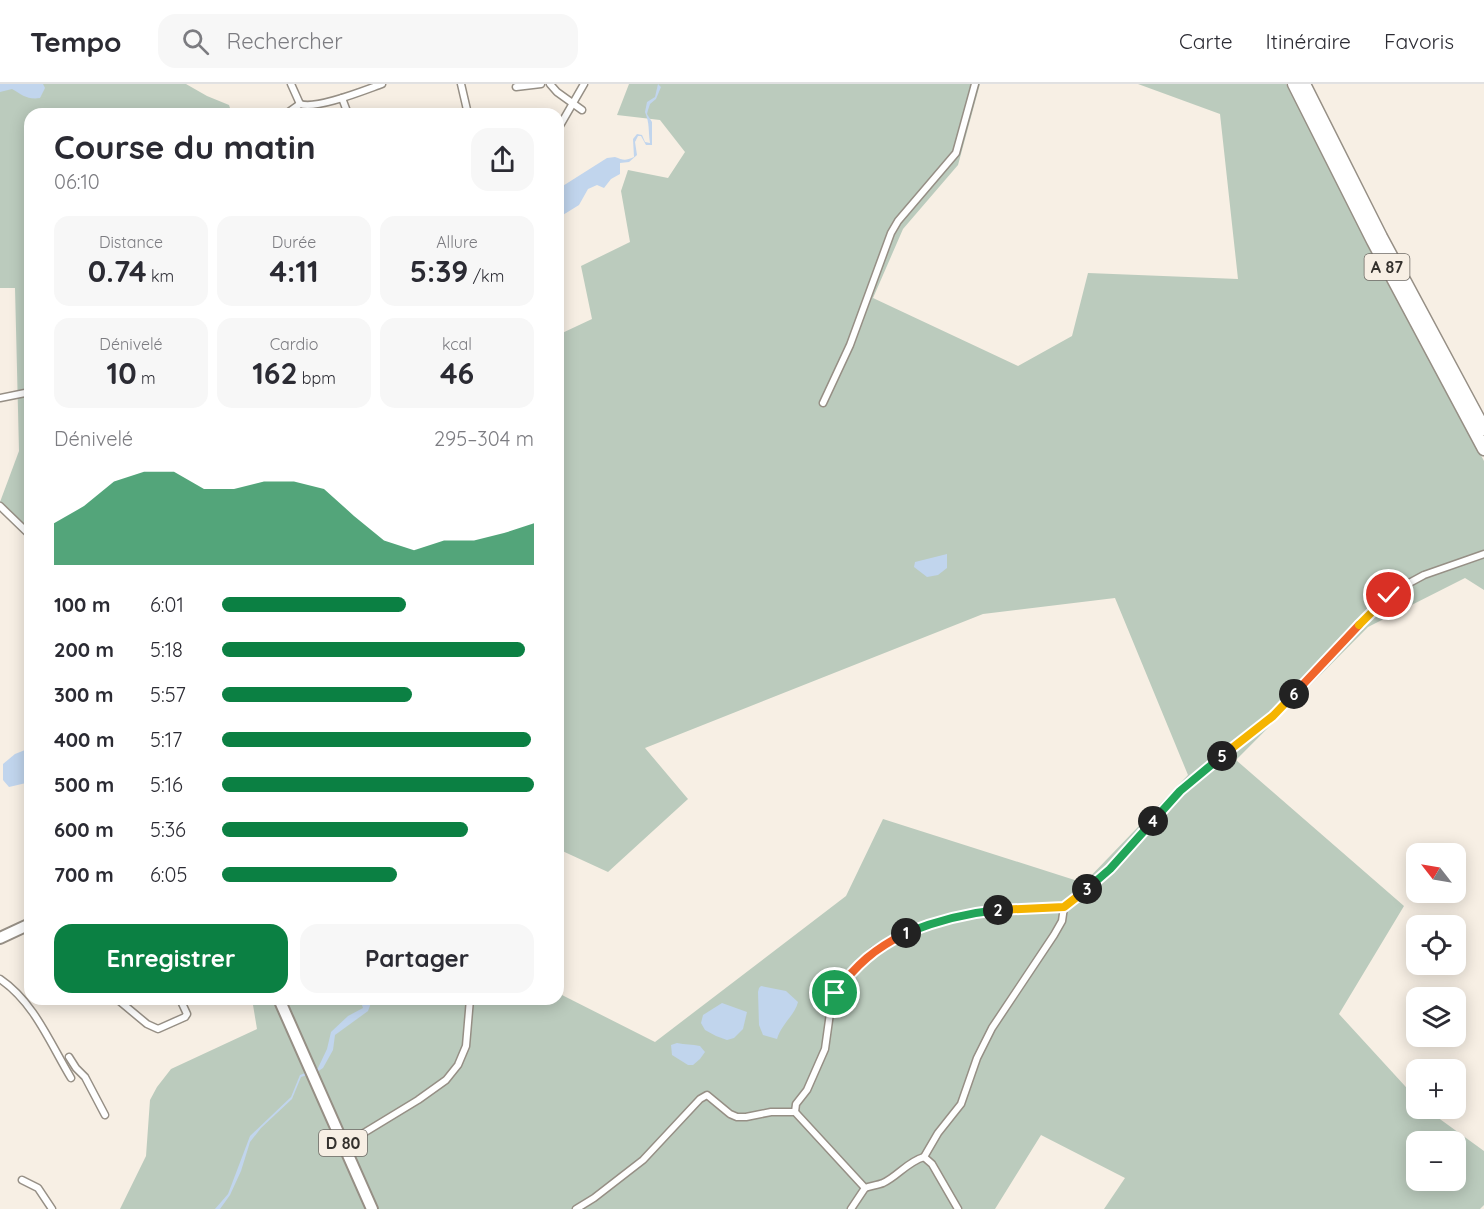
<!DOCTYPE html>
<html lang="fr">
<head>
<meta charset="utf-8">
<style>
	body { margin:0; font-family:Quicksand,sans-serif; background:#f7f7f7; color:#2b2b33; height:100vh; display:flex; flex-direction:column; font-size:22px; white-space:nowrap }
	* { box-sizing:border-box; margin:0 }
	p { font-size:20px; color:#7c7c81 }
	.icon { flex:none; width:33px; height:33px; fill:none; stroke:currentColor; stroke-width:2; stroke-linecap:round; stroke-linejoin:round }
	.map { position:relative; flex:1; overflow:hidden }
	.details { position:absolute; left:24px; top:24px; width:540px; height:897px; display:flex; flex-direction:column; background:#fff; border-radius:18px; box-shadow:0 3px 15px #0003 }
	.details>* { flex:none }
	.needle { width:39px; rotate:301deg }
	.tools { position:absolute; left:1406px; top:759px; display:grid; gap:12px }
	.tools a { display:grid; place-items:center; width:60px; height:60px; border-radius:12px; background:#fff; box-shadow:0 3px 15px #0003; font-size:30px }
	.pin { position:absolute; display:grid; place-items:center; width:51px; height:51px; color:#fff; margin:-26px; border:3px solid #fff; border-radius:50%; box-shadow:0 2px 6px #0007 }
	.km { position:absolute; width:30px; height:30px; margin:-15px; border-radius:50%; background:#222; color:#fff; font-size:16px; line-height:30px; text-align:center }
	.round { display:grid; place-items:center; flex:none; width:63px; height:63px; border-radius:18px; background:#f7f7f7 }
	.overview { display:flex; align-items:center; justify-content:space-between; height:102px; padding:0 30px }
	h1 { font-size:33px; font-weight:800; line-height:45px }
	.metrics { display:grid; grid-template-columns:repeat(3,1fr); gap:9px; height:102px; padding:6px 30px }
	.metrics div { display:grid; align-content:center; border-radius:15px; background:#f7f7f7; text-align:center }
	.metrics b { font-size:30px; font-weight:800 }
	.metrics small { font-size:16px; font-weight:400 }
	.metrics p { font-size:16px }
	.chart { height:168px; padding:12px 30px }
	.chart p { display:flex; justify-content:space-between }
	.chart svg { width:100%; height:108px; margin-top:6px; fill:#0b8043; opacity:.7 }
	.action { display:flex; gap:12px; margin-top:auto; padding:12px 30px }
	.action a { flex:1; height:69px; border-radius:18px; background:#0b8043; color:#fff; font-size:24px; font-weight:800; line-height:69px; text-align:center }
	.action a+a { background:#f7f7f7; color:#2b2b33 }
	ul { padding:0 30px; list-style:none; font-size:20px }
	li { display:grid; grid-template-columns:96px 72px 1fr; align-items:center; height:45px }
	li i { height:15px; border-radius:8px; background:#0b8043 }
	header { display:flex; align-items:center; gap:36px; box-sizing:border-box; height:84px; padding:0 30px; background:#fff; border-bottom:2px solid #e1e1e2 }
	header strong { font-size:28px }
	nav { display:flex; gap:33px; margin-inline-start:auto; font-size:21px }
	.search { width:420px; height:54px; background:#f7f7f7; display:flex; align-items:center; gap:15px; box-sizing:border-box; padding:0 21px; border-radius:18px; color:#7c7c81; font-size:22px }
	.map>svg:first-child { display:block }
	.green { fill:#bbcbbd; fill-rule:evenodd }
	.water { fill:#c1d5ed }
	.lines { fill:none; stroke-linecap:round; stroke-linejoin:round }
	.street-casing { stroke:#968f85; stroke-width:9 }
	.primary-casing { stroke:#968f85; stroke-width:14 }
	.highway-casing { stroke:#968f85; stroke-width:15 }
	.street { stroke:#fff; stroke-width:6 }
	.primary { stroke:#fff; stroke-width:10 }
	.highway { stroke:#fff; stroke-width:12 }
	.split-1-casing { stroke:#fff; stroke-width:12 }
	.split-2-casing { stroke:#fff; stroke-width:12 }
	.split-3-casing { stroke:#fff; stroke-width:12 }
	.split-4-casing { stroke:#fff; stroke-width:12 }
	.split-5-casing { stroke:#fff; stroke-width:12 }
	.split-6-casing { stroke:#fff; stroke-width:12 }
	.split-7-casing { stroke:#fff; stroke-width:12 }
	.split-8-casing { stroke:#fff; stroke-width:12 }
	.split-1 { stroke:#f0652b; stroke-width:8 }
	.split-2 { stroke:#22a559; stroke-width:8 }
	.split-3 { stroke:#f5b400; stroke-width:8 }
	.split-4 { stroke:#22a559; stroke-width:8 }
	.split-5 { stroke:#22a559; stroke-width:8 }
	.split-6 { stroke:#f5b400; stroke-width:8 }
	.split-7 { stroke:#f0652b; stroke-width:8 }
	.split-8 { stroke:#f5b400; stroke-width:8 }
	.labels { text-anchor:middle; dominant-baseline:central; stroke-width:4.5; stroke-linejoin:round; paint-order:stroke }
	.shield { fill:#f7efe4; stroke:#6e6a64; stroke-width:1.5 }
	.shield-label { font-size:16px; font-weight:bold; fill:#34312d }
</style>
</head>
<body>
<header>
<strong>Tempo</strong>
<div class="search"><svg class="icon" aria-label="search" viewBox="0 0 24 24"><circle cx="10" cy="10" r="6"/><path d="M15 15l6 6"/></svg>Rechercher</div>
<nav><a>Carte</a><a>Itinéraire</a><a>Favoris</a></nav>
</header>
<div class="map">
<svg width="1484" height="1125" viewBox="0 0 1484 1125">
	<rect width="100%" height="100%" fill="#f7efe4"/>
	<g class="green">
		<polygon points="0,0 186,0 207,12 229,21 232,30 30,30 30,456 0,423 0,418 19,367 15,204 0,204"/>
		<path d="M 629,0 L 980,0 L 958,81 L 903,145 L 873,214 L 1018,282 L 1072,252 L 1088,189 L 1238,195 L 1220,30 L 1138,0 L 1286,0 L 1484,377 L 1484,506 L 1465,494 L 1368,543 L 1236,676 L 1404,822 L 1339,930 L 1416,1014 L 1416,1024 L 1426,1025 L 1484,1067 L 1484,1121 L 1480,1125 L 1104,1125 L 1125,1094 L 1041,1051 L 995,1125 L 120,1125 L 146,1072 L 150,1016 L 157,1003 L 171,985 L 257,945 L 252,915 L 558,915 L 558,909 L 655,958 L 846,812 L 883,735 L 1084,799 L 1188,691 L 1115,514 L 983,530 L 645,664 L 688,715 L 608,788 L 558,765 L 560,250 L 592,235 L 581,182 L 630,158 L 621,107 L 628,86 L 668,94 L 685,68 L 660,36 L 617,31 ZM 1416,1058 L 1455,1058 L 1455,1096 L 1416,1096 Z"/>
	</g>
	<g class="water">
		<path d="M 0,0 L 43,0 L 45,4 L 40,14 C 28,16 22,11 12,5 L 0,8 Z"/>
		<path d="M 658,0 L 661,3 L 656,15 L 650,20 L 648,26 L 647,30 L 652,38 L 652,61 L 646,61 L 641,52 L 638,52 L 635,58 L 637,71 L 629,78 L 620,79 L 620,90 L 611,95 L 604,104 L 597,101 L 588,105 L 579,121 L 558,134 L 558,105 L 607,74 L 615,73 C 623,76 625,77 634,73 L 633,55 L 637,50 L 642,51 L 645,58 L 650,59 C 648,45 650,41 645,28 L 647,18 L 655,13 Z"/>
		<polygon points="947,470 947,484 938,491 927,493 914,483 915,478"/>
		<polygon points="30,664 30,696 26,699 9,703 3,696 3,680 15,670"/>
		<path d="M 761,902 L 786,907 L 798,918 C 795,931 782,939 777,955 L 763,951 L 759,941 L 758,908 L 759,904 Z"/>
		<polygon points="353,915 368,915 371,919 368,927 335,951 333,966 323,984 317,988 301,993 292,1015 261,1044 250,1058 241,1087 230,1111 220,1125 215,1125 228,1110 250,1052 291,1013 300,991 318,984 327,965 331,948 348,932 363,924 362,921 356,920"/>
		<polygon points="722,919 747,928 743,945 734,954 727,956 716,952 705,946 701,939 703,931"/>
		<path d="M 677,959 C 685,961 692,960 700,962 L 705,968 L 700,975 L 693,981 L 688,981 L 672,971 L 671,961 Z"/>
	</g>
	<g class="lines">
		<defs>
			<g id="street">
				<polyline points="291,0 300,20"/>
				<polyline points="461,0 468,30"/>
				<polyline points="550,0 557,8 582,26"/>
				<polyline points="516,3 541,0"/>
				<polyline points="342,14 348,30"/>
				<path d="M 300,20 C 316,26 365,6 382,0"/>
				<polyline points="286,30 300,20"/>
				<polyline points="558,45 584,0"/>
				<polyline points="0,314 30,308"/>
				<polyline points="823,319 850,261 891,149 898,137 956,69 975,0"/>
				<polyline points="0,422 30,451"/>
				<path d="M 0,895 C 34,918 50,959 71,994"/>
				<polyline points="117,915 147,940 158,945 185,933 187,930 180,915"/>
				<polyline points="69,973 76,984 85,993 105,1031"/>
				<polyline points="795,1028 796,1020 807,1006 825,965 831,922 835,909 852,887 873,867 905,849 933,839 980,828 1019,824 1064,823 1110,785 1180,707 1273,632 1313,591 1380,518 1400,504 1424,491 1484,470"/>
				<polyline points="344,1061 418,1016 446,996 458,981 466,962 470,915"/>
				<polyline points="924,1073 938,1049 961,1020 977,974 992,944 1054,851 1062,837 1064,823"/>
				<polyline points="22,1096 38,1104 52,1125"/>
				<path d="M 576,1125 L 594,1114 L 643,1076 L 700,1015 L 707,1011 L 730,1030 L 737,1033 L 746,1033 L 771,1028 L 795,1028 L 865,1104 C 871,1102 878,1101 883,1099 C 898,1092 907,1078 924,1073 L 932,1080 L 958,1125"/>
				<polyline points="851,1125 865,1104"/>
			</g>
			<g id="primary">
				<polyline points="0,854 30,840"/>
				<polyline points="279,915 372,1125"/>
			</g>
			<g id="highway">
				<polyline points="1294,0 1373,157 1484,365"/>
				<polyline points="1304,0 1381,153 1484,345"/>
			</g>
		</defs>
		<use href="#street" class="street-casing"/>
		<use href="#primary" class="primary-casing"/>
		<use href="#highway" class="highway-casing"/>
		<use href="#street" class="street"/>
		<use href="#primary" class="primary"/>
		<use href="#highway" class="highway"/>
	</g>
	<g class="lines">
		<defs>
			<path id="split-1" d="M 835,909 C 857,880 874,865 906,849"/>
			<path id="split-2" d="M 906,849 C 936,837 967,829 998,826"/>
			<polyline id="split-3" points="998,826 1064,823 1087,805"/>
			<polyline id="split-4" points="1087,805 1110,785 1153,737"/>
			<polyline id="split-5" points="1153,737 1180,707 1222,672"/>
			<polyline id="split-6" points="1222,672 1273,632 1294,610"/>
			<polyline id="split-7" points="1294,610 1359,541"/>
			<polyline id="split-8" points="1359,541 1389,511"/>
		</defs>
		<use href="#split-1" class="split-1-casing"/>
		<use href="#split-2" class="split-2-casing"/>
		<use href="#split-3" class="split-3-casing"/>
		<use href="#split-4" class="split-4-casing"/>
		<use href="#split-5" class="split-5-casing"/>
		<use href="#split-6" class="split-6-casing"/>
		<use href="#split-7" class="split-7-casing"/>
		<use href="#split-8" class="split-8-casing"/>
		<use href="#split-1" class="split-1"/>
		<use href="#split-2" class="split-2"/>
		<use href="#split-3" class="split-3"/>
		<use href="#split-4" class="split-4"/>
		<use href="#split-5" class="split-5"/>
		<use href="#split-6" class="split-6"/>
		<use href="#split-7" class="split-7"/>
		<use href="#split-8" class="split-8"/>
	</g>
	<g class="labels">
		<g class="shield">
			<rect x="1364.5" y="170" width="45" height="26" rx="4.5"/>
			<rect x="319" y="1046" width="48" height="26" rx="4.5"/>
		</g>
		<g class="shield-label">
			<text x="1387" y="183">A 87</text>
			<text x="343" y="1059">D 80</text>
		</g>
	</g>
</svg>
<div class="tools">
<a><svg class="needle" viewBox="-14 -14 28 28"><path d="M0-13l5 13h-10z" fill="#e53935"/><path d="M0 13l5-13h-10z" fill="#7c7c81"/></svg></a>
<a><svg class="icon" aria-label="locate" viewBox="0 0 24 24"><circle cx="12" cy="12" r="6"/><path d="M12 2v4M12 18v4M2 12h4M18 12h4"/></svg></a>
<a><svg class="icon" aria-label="layers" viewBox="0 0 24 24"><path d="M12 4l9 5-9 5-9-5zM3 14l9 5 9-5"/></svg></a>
<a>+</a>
<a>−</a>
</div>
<div class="pin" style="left:835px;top:909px;background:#1e9e55"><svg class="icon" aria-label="arrive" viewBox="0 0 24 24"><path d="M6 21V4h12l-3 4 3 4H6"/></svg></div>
<div class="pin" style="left:1389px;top:511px;background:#d93025"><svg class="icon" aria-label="check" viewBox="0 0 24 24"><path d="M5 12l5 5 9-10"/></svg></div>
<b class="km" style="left:906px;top:849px">1</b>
<b class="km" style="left:998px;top:826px">2</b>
<b class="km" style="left:1087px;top:805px">3</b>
<b class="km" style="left:1153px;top:737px">4</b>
<b class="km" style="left:1222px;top:672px">5</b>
<b class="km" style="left:1294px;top:610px">6</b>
<section class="details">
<div class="overview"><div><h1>Course du matin</h1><p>06:10</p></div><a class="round"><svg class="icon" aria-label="share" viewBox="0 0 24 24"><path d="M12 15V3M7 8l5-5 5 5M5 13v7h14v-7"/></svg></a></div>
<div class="metrics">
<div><p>Distance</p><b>0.74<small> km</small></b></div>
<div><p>Durée</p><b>4:11</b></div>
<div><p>Allure</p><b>5:39<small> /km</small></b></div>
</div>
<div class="metrics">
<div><p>Dénivelé</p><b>10<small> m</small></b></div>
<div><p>Cardio</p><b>162<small> bpm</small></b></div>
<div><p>kcal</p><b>46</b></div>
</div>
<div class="chart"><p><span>Dénivelé</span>295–304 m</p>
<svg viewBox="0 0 160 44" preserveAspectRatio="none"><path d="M0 44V27L10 20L20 10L30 6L40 6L50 13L60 13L70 10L80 10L90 13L100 24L110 34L120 38L130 34L140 34L150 31L160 27V44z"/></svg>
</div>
<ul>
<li><b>100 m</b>6:01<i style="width:59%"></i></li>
<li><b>200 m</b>5:18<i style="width:97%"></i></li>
<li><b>300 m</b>5:57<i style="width:61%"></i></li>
<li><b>400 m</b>5:17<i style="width:99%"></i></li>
<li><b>500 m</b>5:16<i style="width:100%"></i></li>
<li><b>600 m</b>5:36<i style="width:79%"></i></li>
<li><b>700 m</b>6:05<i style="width:56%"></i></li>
</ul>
<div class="action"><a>Enregistrer</a><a>Partager</a></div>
</section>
</div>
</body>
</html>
